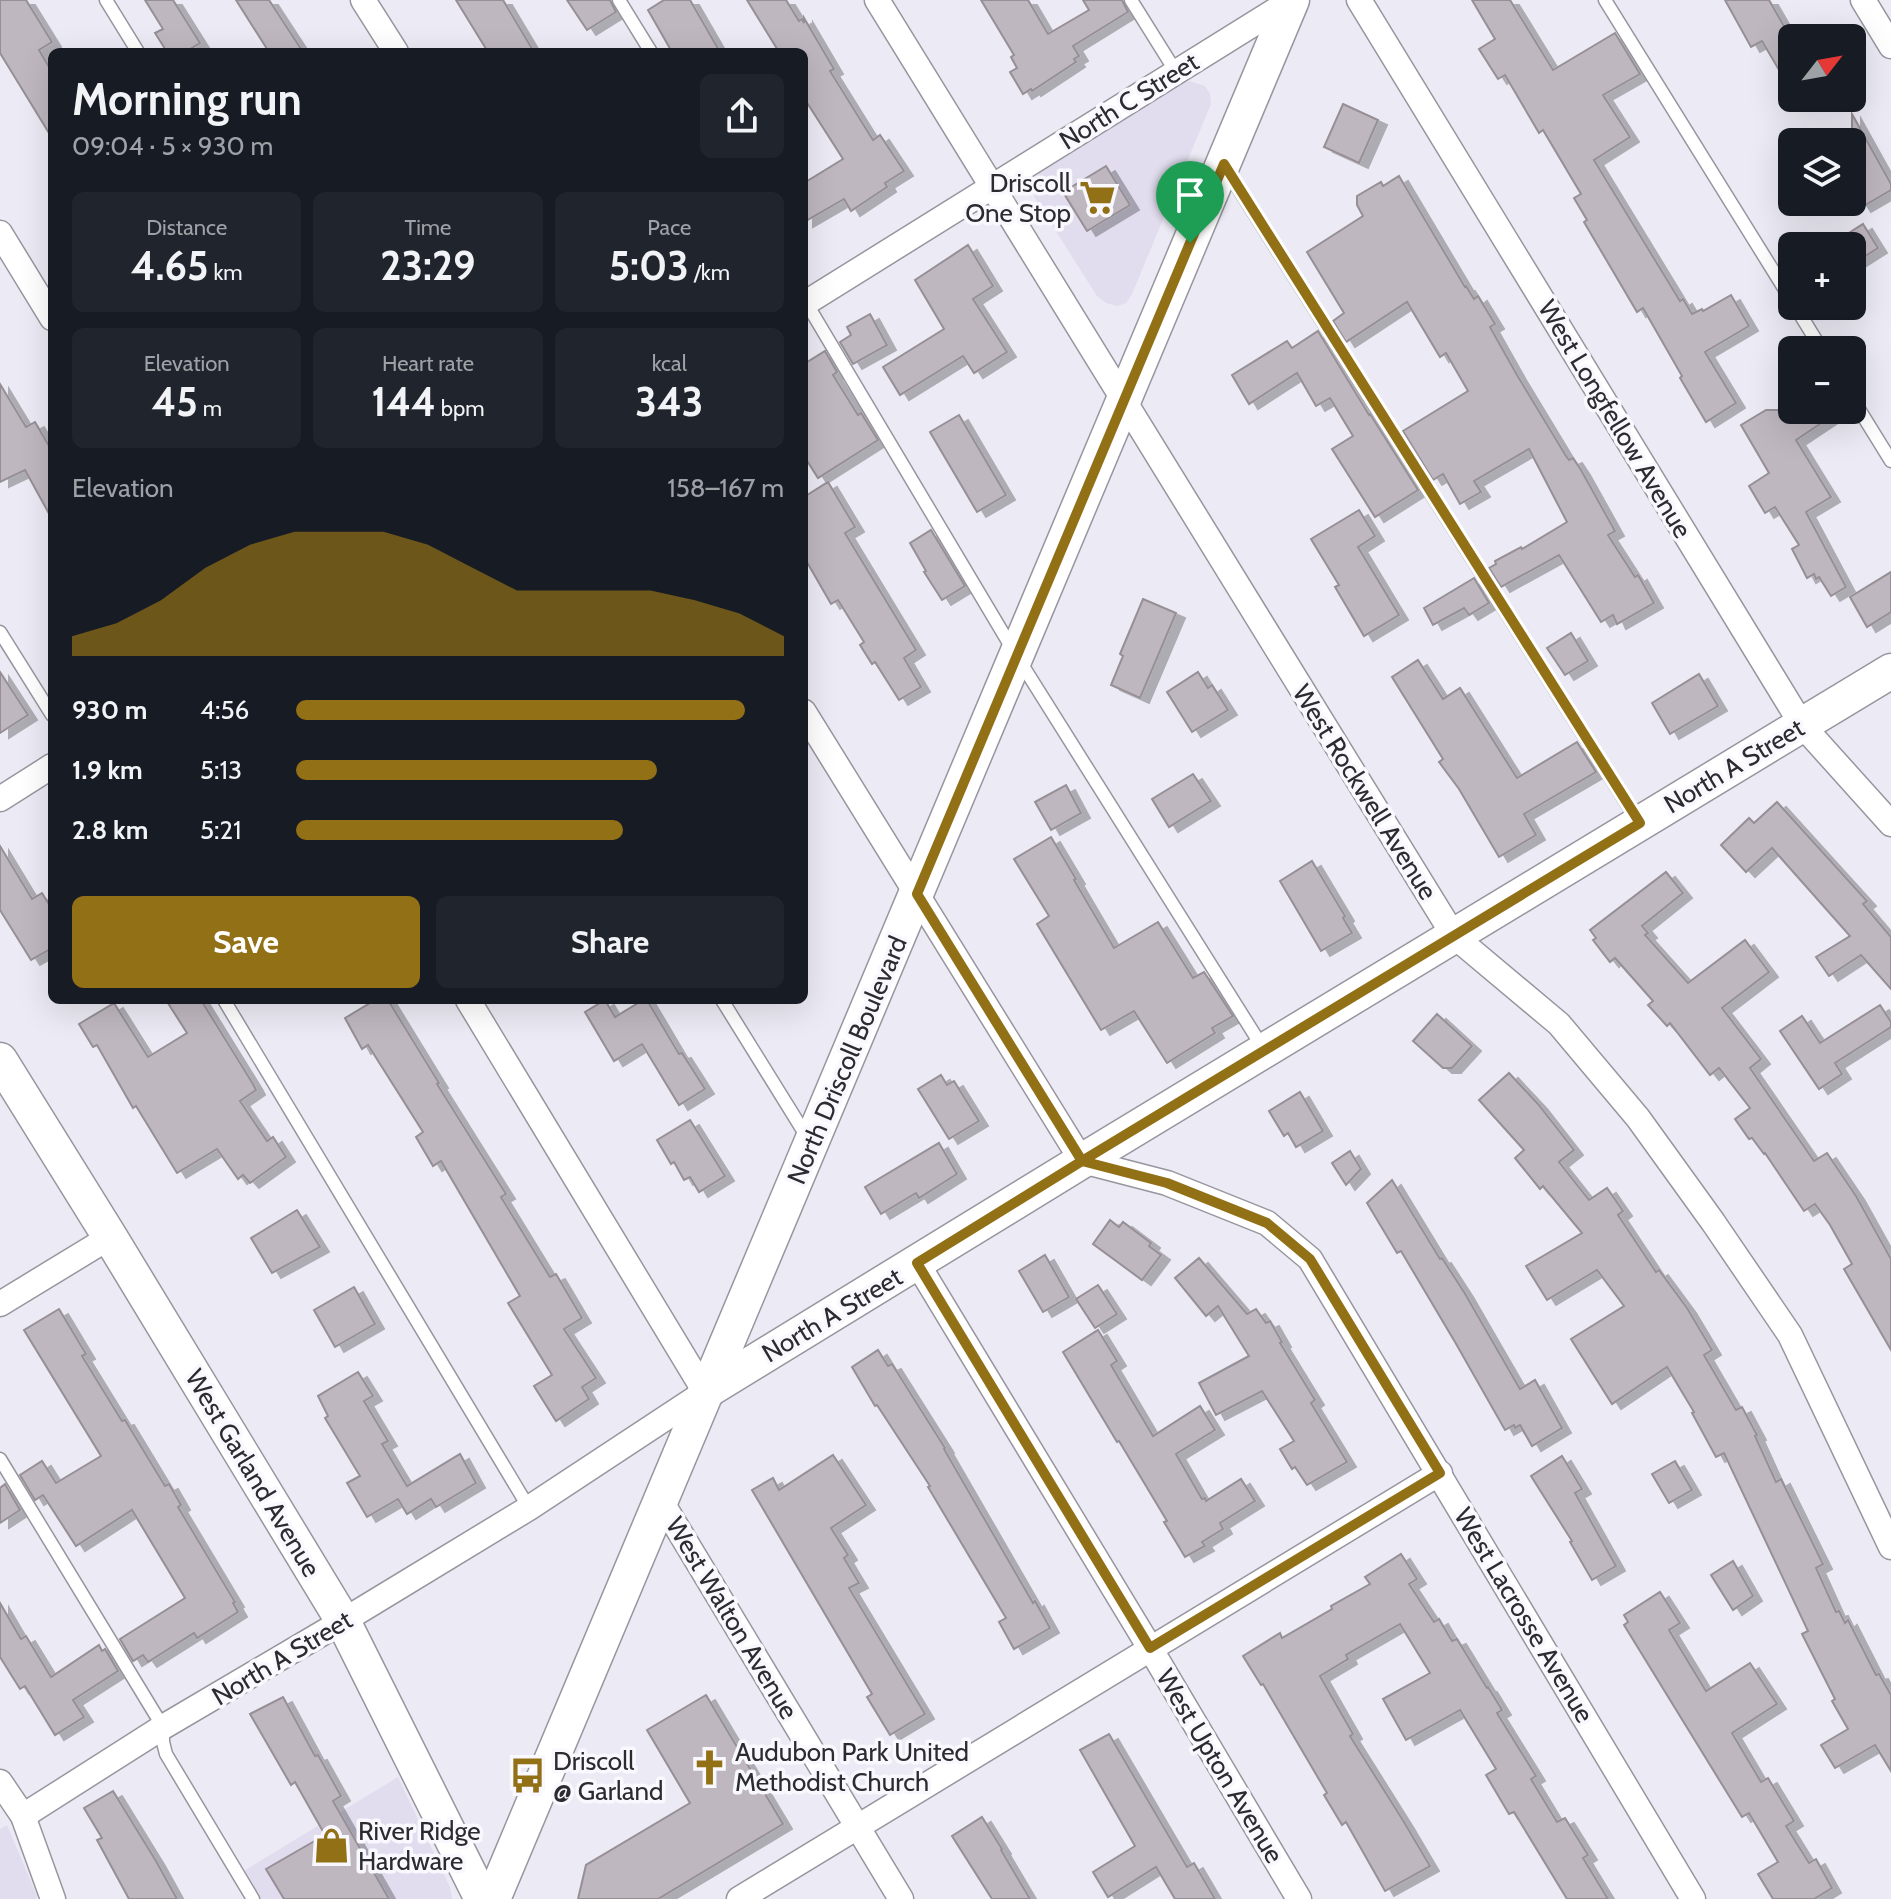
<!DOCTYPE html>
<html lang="en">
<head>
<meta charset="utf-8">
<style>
	body { margin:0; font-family:Cabin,sans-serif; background:#20242c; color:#f1f3f6; height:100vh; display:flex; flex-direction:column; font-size:30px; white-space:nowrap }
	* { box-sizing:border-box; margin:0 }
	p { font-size:26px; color:#9ea1a6 }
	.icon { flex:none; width:44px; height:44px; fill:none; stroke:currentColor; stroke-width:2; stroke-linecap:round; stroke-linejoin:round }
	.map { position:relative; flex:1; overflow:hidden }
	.side { position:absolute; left:48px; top:48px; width:760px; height:956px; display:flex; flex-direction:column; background:#171b24; border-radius:12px; box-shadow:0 8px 32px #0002 }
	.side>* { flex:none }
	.needle { width:52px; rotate:59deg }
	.tools { position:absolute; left:1778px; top:24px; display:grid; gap:16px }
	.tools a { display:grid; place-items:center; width:88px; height:88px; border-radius:12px; background:#171b24; box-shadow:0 8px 32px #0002; font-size:40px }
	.pin { position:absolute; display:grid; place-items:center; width:68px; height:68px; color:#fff; margin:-82px -34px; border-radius:50% 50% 50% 0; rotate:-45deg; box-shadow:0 0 8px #0007 }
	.pin .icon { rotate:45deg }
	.round { display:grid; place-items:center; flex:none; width:84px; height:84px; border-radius:12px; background:#20242c }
	.head { display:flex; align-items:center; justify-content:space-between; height:136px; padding:0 24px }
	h1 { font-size:44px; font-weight:700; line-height:60px }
	.metrics { display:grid; grid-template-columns:repeat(3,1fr); gap:12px; height:136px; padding:8px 24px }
	.metrics div { display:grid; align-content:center; border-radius:12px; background:#20242c; text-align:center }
	.metrics b { font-size:40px; font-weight:700 }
	.metrics small { font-size:22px; font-weight:400 }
	.metrics p { font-size:22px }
	.chart { height:224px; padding:16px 24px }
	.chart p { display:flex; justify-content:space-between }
	.chart svg { width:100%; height:144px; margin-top:8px; fill:#917016; opacity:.7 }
	.button { display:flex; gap:16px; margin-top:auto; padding:16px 24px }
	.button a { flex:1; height:92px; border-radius:12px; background:#917016; color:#fff; font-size:32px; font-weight:700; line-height:92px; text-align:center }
	.button a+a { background:#20242c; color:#f1f3f6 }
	ul { padding:0 24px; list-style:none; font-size:26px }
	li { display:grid; grid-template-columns:128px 96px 1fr; align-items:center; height:60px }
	li i { height:20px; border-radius:10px; background:#917016 }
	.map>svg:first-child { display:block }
	.built { fill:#e1ddee }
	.building { fill:#bfb7bf; stroke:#968f96; stroke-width:2; filter:url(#shadow) }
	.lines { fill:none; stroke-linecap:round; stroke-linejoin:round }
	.lane-casing { stroke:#97959e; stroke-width:15 }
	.street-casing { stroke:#97959e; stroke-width:27 }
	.secondary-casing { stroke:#97959e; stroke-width:37 }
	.lane { stroke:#fff; stroke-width:12 }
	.street { stroke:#fff; stroke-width:24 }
	.secondary { stroke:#fff; stroke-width:34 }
	.route-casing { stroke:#fff; stroke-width:16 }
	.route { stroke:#917016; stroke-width:10 }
	.labels { text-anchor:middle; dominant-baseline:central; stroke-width:7; stroke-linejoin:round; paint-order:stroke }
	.street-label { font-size:26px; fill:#2c2b2f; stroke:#f9f8fe }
	.poi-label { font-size:26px; fill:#2c2b2f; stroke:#f9f8fe; text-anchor:start }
</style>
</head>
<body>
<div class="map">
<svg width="1891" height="1899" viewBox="0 0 1891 1899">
	<defs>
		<filter id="shadow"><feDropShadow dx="9" dy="5" stdDeviation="0" flood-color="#0004"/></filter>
	</defs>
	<rect width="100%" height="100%" fill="#eceaf4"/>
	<g class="built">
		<polygon points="1190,81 1205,86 1210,94 1211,104 1132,294 1126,303 1117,306 1106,303 1097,296 1035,198 1032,188 1034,179 1041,172 1181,84"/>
		<polygon points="398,1777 450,1887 452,1899 247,1899 234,1877"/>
		<polygon points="7,1825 37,1896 36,1899 0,1899 0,1829"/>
	</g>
	<g class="building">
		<polygon points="0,0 26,0 52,42 39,50 52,72 52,138 0,53"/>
		<polygon points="145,0 173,0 200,43 185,52 167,52 155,33 163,29"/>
		<polygon points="236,0 269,0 303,52 269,52"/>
		<polygon points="456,0 503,0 534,52 488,52"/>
		<polygon points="567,0 610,0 616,12 587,30"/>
		<polygon points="664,0 690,0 720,52 672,52 648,10"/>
		<polygon points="747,0 786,0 799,21 802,19 804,23 804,18 834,69 830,71 873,140 880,135 904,171 885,183 887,187 851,211 844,199 804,222 804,183 843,159 804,98 804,52 779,52"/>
		<polygon points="981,0 1028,0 1048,34 1089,10 1083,0 1122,0 1128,12 1073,46 1079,56 1074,59 1076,62 1032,91 1031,89 1023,94 1010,72 1017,68 1011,57 1014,55"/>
		<polygon points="1472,0 1510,0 1553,70 1615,33 1640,74 1603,95 1630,137 1594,160 1680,301 1683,299 1692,314 1702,309 1703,311 1731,295 1749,326 1705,352 1736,403 1706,422 1680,378 1682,376 1643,308 1637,312 1584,222 1587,220 1574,198 1581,194 1543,130 1539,133 1505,75 1498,79 1479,49 1495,39"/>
		<polygon points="1725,0 1769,0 1792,40 1792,92 1762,41 1751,47"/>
		<polygon points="1343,104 1378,120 1359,163 1324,147"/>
		<polygon points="1852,114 1891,184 1891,190 1862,207 1852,191"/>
		<polygon points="1106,166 1130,205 1087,231 1063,192"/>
		<polygon points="1399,176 1465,287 1466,286 1474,299 1478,296 1495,324 1490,327 1517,375 1566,456 1569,460 1573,458 1581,470 1615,531 1608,535 1635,577 1638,575 1654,603 1617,624 1613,615 1601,622 1559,555 1501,587 1489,568 1496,564 1495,561 1521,547 1522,549 1567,522 1529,449 1474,481 1481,492 1460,504 1443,474 1433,480 1403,431 1468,391 1446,353 1440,357 1407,302 1346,342 1333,321 1344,313 1307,252 1363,216 1357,205 1357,196 1381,182 1383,186"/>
		<polygon points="1863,224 1878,248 1856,262 1852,256 1852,246 1846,246 1841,238"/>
		<polygon points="968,245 993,286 973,299 1007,352 974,373 963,356 900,395 883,367 944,329 915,280"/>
		<polygon points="870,314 887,345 853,364 840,342 851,335 847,327"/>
		<polygon points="1318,331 1369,415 1370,414 1418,490 1375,517 1332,449 1353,436 1330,398 1316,406 1297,373 1249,404 1232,375 1287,341 1292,348"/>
		<polygon points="825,351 837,372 833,375 858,415 861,413 878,440 818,478 804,456 804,364"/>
		<polygon points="0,384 26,427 35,422 52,451 52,519 25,470 0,482"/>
		<polygon points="1766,410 1841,410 1796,440 1831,497 1806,512 1846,587 1831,596 1819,577 1816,579 1814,574 1807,578 1792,549 1799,545 1775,507 1765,513 1749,486 1769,473 1741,425"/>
		<polygon points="959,415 1006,495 977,512 930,432"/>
		<polygon points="828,482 855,527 845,533 916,650 904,658 921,687 899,700 875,662 872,664 860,645 864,642 838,600 831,604 804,557 804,497"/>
		<polygon points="1359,510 1375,536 1358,547 1399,615 1364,636 1335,587 1339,585 1311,539"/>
		<polygon points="931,530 965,586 942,600 924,572 926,571 910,543"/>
		<polygon points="1891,572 1891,612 1867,627 1850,597"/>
		<polygon points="1474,578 1489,603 1469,615 1464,608 1433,625 1424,608"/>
		<polygon points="1143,599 1176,613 1140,698 1111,685 1123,656 1120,654"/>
		<polygon points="1571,633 1588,661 1565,675 1547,648"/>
		<polygon points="1418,660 1443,699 1460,688 1517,778 1577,742 1596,772 1524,814 1536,835 1499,857 1459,789 1439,762 1443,759 1392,677"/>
		<polygon points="0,672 28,715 0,733"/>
		<polygon points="1198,672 1208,688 1212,685 1228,710 1192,732 1167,692"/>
		<polygon points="1699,674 1718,706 1670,734 1652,703"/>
		<polygon points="1193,774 1211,801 1169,827 1152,799"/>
		<polygon points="1066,785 1081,813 1051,830 1035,802"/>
		<polygon points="1777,802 1867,901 1863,904 1891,937 1891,989 1861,955 1829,976 1816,957 1850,936 1772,848 1746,872 1721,845 1749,818 1754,823"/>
		<polygon points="1051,837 1076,879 1074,880 1114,948 1158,922 1193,978 1204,972 1233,1016 1212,1028 1215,1033 1167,1063 1134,1011 1101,1030 1037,924 1049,916 1014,859"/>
		<polygon points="0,846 32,899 42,893 52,909 52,948 31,960 0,910"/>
		<polygon points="1312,861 1345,916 1343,918 1352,933 1321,951 1280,881"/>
		<polygon points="1666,872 1683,893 1642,926 1648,933 1645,935 1688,983 1745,940 1769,972 1722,1008 1761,1059 1750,1068 1814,1161 1827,1153 1856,1196 1891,1259 1891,1350 1844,1269 1852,1264 1830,1225 1815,1204 1804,1211 1765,1153 1764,1154 1752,1138 1749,1139 1735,1119 1750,1108 1719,1068 1710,1075 1670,1023 1667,1026 1648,1005 1653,1001 1615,958 1610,962 1593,940 1596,938 1590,930"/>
		<polygon points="166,1000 201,1000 253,1084 256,1090 240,1101 267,1141 273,1137 286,1157 250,1183 243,1175 238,1179 217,1149 177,1173 136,1106 133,1108 97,1045 93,1047 79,1024 114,1003 148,1057 187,1033"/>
		<polygon points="375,1000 388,1000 439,1083 437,1084 506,1194 501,1197 550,1277 556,1274 582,1318 564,1329 596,1378 582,1387 589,1399 556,1421 534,1386 552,1375 508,1303 520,1296 441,1161 433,1166 416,1137 423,1132 368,1045 362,1049 345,1018"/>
		<polygon points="605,1000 615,1017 643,1000 647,1000 679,1054 682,1053 705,1089 679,1105 642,1044 614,1061 585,1012"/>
		<polygon points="1880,1005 1891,1022 1891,1027 1835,1063 1842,1074 1819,1089 1780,1031 1802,1016 1820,1043"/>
		<polygon points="1437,1014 1472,1046 1452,1068 1443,1068 1413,1041"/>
		<polygon points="1509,1073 1538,1104 1574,1150 1559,1162 1589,1200 1607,1188 1623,1211 1618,1215 1656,1272 1659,1270 1687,1308 1712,1350 1704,1355 1736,1410 1742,1407 1757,1435 1755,1436 1776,1482 1781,1479 1823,1564 1816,1568 1836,1612 1839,1611 1845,1623 1848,1620 1876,1675 1879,1674 1891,1695 1891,1771 1875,1745 1835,1768 1821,1745 1848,1729 1832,1701 1835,1699 1802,1634 1808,1631 1724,1453 1716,1457 1692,1413 1694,1412 1667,1367 1612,1404 1571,1339 1624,1306 1597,1270 1547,1300 1526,1266 1582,1233 1543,1186 1540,1189 1515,1158 1524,1150 1479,1100"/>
		<polygon points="941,1075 947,1085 954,1081 979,1121 949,1139 918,1089"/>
		<polygon points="1300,1092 1323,1131 1296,1147 1288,1133 1284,1136 1269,1111"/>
		<polygon points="690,1120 725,1176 699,1192 690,1177 684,1180 674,1162 671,1164 657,1140"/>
		<polygon points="939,1143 957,1174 919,1198 916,1193 881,1214 865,1187"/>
		<polygon points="1350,1151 1361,1169 1346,1185 1332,1163"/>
		<polygon points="1392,1180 1440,1259 1442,1258 1464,1292 1520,1389 1535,1380 1562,1428 1532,1446 1520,1425 1515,1428 1514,1425 1505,1430 1455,1342 1401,1251 1397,1253 1367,1203"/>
		<polygon points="297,1210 320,1247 272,1273 251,1238"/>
		<polygon points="1110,1220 1119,1227 1123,1222 1151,1243 1149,1246 1161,1255 1142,1280 1093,1244"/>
		<polygon points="1045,1255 1069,1297 1043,1312 1019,1271"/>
		<polygon points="1199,1258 1247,1314 1256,1309 1266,1323 1270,1321 1282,1342 1280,1343 1315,1400 1311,1403 1347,1462 1307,1485 1295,1467 1292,1469 1280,1449 1294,1441 1262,1391 1216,1415 1199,1383 1249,1356 1218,1306 1206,1316 1175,1278"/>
		<polygon points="1098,1285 1117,1314 1095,1328 1076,1299"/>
		<polygon points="354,1287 375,1324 335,1347 314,1310"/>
		<polygon points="59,1309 86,1354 82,1356 122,1421 125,1420 165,1486 169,1484 181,1505 178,1507 235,1602 233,1603 238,1612 197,1638 194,1633 148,1662 143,1655 133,1661 120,1639 185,1598 132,1510 76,1546 43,1495 35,1500 20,1475 42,1461 56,1483 101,1456 24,1330"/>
		<polygon points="1098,1330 1117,1361 1111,1365 1153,1436 1200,1406 1215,1430 1176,1454 1202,1499 1205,1498 1206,1501 1241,1479 1255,1501 1220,1523 1223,1529 1202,1542 1205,1546 1185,1557 1164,1522 1167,1521 1119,1441 1117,1442 1063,1352"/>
		<polygon points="878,1350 888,1366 892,1364 945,1448 944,1449 1033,1603 1035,1601 1050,1628 1014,1649 999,1622 1006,1618 928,1487 930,1486 877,1405 875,1406 852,1367"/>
		<polygon points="358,1372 373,1396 364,1401 388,1441 382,1444 407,1486 460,1454 476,1483 436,1507 431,1499 407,1514 398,1499 367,1517 347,1483 360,1476 325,1418 328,1416 318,1396"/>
		<polygon points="833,1455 866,1505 831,1528 848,1555 844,1558 859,1583 849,1588 925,1714 890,1735 867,1697 872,1694 752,1490 773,1478 779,1490"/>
		<polygon points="1562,1456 1582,1489 1575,1493 1616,1566 1592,1580 1570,1542 1572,1541 1531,1476"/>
		<polygon points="1675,1461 1692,1490 1669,1503 1652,1474"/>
		<polygon points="5,1484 20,1510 0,1523 0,1488"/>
		<polygon points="1401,1554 1417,1579 1409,1584 1434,1622 1439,1619 1452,1641 1457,1639 1487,1688 1488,1687 1502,1710 1497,1713 1536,1776 1531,1779 1557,1822 1565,1818 1588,1855 1583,1858 1608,1899 1567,1899 1514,1812 1509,1814 1486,1775 1496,1769 1460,1710 1406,1740 1383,1699 1430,1673 1400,1624 1346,1655 1348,1659 1320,1676 1353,1734 1350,1736 1404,1822 1430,1866 1385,1891 1346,1822 1342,1825 1324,1795 1327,1793 1263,1684 1261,1685 1243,1656 1280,1633 1282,1638 1332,1609 1331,1606 1370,1584 1365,1577"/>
		<polygon points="1733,1561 1753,1596 1733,1610 1711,1575"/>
		<polygon points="1660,1592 1680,1623 1669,1630 1706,1691 1750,1663 1777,1704 1732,1733 1761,1782 1768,1778 1794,1821 1786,1826 1809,1863 1816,1859 1832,1888 1814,1899 1773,1899 1758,1874 1778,1862 1749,1813 1742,1817 1624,1625 1628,1622 1624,1615"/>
		<polygon points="0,1603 21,1639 26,1636 51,1677 99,1645 102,1651 105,1649 118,1671 73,1700 84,1717 55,1735 25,1686 20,1689 0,1657"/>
		<polygon points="706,1695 783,1824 658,1899 578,1899 586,1865 690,1803 647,1730"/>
		<polygon points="283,1697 315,1756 318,1755 341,1796 333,1801 389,1899 284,1899 266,1869 325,1835 295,1782 291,1785 250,1714"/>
		<polygon points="1109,1734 1187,1867 1194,1863 1215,1899 1175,1899 1156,1867 1108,1897 1093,1872 1135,1846 1080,1750"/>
		<polygon points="113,1791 156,1861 177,1899 129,1899 97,1840 102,1838 84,1808"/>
		<polygon points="982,1817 1002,1849 1001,1850 1030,1899 992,1899 952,1836"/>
	</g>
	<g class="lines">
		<defs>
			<g id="lane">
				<polyline points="106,0 138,52"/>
				<polyline points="619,0 651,52"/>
				<polyline points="1131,0 1176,72"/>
				<polyline points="1605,0 1792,301"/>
				<polyline points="1225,167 1638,821"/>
				<polyline points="804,299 1016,655 1263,1048"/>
				<polyline points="1795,306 1822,350"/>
				<polyline points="1852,398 1891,461"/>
				<polyline points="0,632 52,715"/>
				<polyline points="224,1000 529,1508"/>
				<polyline points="722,1000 807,1137"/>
				<polyline points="0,1459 163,1727 163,1742 166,1754 253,1899"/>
			</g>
			<g id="street">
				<polyline points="363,0 396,52"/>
				<polyline points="877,0 1454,936 1559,1024 1638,1118 1713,1222 1790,1335 1891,1547"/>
				<polyline points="1359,0 1802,725 1891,824"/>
				<polyline points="1863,0 1891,46"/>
				<polyline points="0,233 52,318"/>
				<polyline points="804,304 1292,0"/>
				<polyline points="804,712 1082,1161 1167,1183 1267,1223 1310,1259 1693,1899"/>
				<polyline points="0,799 52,766"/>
				<polyline points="917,1263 1150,1648 1299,1899"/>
				<polyline points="0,1304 110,1237"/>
				<polyline points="661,1501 901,1899"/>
				<polyline points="0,1782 23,1816 53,1899"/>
				<polyline points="23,1816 163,1727 343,1621 529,1508 705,1392 468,1000"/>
				<polyline points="739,1899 1440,1473"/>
			</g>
			<g id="secondary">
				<polyline points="0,1060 110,1237 343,1621 482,1899"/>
				<polyline points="705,1392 1082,1161 1891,671"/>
				<polyline points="493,1899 1292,0"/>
			</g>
		</defs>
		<use href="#lane" class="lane-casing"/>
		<use href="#street" class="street-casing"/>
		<use href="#secondary" class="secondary-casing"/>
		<use href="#lane" class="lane"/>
		<use href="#street" class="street"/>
		<use href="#secondary" class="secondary"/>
	</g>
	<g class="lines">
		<defs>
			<polyline id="route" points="1190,243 917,894 1082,1161 917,1263 1150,1648 1440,1473 1310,1259 1267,1223 1167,1183 1082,1161 1640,823 1224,164 1190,243"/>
		</defs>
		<use href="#route" class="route-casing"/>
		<use href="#route" class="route"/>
	</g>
	<defs>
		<symbol id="supermarket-bare" viewBox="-9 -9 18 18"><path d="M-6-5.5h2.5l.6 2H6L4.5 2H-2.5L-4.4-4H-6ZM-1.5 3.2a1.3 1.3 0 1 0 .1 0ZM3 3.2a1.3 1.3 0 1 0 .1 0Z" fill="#917016" stroke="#f9f8fe" stroke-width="2.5" paint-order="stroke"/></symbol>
		<symbol id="church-bare" viewBox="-9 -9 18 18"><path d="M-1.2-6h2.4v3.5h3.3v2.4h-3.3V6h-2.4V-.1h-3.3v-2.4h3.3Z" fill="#917016" stroke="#f9f8fe" stroke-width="2.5" paint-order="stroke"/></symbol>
		<symbol id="bus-bare" viewBox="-9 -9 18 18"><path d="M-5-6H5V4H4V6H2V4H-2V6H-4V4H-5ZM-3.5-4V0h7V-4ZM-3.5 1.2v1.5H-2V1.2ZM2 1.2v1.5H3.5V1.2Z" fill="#917016" stroke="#f9f8fe" stroke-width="2.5" paint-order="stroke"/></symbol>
		<symbol id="shop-bare" viewBox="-9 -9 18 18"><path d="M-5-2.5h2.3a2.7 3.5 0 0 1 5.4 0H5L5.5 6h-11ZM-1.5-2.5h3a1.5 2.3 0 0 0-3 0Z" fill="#917016" stroke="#f9f8fe" stroke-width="2.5" paint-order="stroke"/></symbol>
	</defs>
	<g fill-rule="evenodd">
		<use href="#supermarket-bare" x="1072" y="172" width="51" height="51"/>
		<use href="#church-bare" x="684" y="1742" width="51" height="51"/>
		<use href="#bus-bare" x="502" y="1750" width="51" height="51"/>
		<use href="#shop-bare" x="306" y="1820" width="51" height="51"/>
	</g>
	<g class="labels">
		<g class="street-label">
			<text transform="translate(1129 101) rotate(-32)">North C Street</text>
			<text transform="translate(1615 419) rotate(59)">West Longfellow Avenue</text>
			<text transform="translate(1734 766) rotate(-31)">North A Street</text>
			<text transform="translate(1365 792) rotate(58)">West Rockwell Avenue</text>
			<text transform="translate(847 1060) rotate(-67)">North Driscoll Boulevard</text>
			<text transform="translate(832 1315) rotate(-31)">North A Street</text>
			<text transform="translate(253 1473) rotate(59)">West Garland Avenue</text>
			<text transform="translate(1524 1615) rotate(59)">West Lacrosse Avenue</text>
			<text transform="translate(732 1618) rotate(59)">West Walton Avenue</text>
			<text transform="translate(282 1658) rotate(-31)">North A Street</text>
			<text transform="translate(1220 1766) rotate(59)">West Upton Avenue</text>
		</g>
		<g class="poi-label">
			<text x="1071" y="183" text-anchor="end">Driscoll<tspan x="1071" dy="30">One Stop</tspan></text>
			<text x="735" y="1752">Audubon Park United<tspan x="735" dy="30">Methodist Church</tspan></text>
			<text x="553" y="1761">Driscoll<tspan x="553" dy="30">@ Garland</tspan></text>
			<text x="358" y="1831">River Ridge<tspan x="358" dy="30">Hardware</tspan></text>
		</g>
	</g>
</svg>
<div class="tools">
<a><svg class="needle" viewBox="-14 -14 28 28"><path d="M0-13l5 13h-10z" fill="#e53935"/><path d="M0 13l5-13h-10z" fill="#9ea1a6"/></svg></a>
<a><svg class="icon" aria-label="layers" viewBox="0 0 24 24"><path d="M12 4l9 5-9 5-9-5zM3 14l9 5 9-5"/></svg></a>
<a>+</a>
<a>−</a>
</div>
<div class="pin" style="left:1190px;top:243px;background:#1e9e55"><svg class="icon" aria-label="arrive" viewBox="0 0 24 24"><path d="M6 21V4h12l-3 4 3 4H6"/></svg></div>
<section class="side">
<div class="head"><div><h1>Morning run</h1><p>09:04 · 5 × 930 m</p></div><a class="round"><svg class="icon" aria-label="share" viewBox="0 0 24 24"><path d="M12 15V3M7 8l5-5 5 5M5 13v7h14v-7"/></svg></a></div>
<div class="metrics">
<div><p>Distance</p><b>4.65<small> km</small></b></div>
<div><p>Time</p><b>23:29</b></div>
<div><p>Pace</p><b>5:03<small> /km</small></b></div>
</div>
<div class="metrics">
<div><p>Elevation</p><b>45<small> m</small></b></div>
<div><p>Heart rate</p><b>144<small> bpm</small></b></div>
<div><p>kcal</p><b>343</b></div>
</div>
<div class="chart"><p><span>Elevation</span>158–167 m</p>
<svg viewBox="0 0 160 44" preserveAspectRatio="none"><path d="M0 44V38L10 34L20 27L30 17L40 10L50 6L60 6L70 6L80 10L90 17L100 24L110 24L120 24L130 24L140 27L150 31L160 38V44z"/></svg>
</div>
<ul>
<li><b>930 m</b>4:56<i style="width:92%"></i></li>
<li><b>1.9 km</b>5:13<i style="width:74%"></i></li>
<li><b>2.8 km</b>5:21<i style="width:67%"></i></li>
</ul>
<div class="button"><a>Save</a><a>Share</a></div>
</section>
</div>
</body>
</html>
